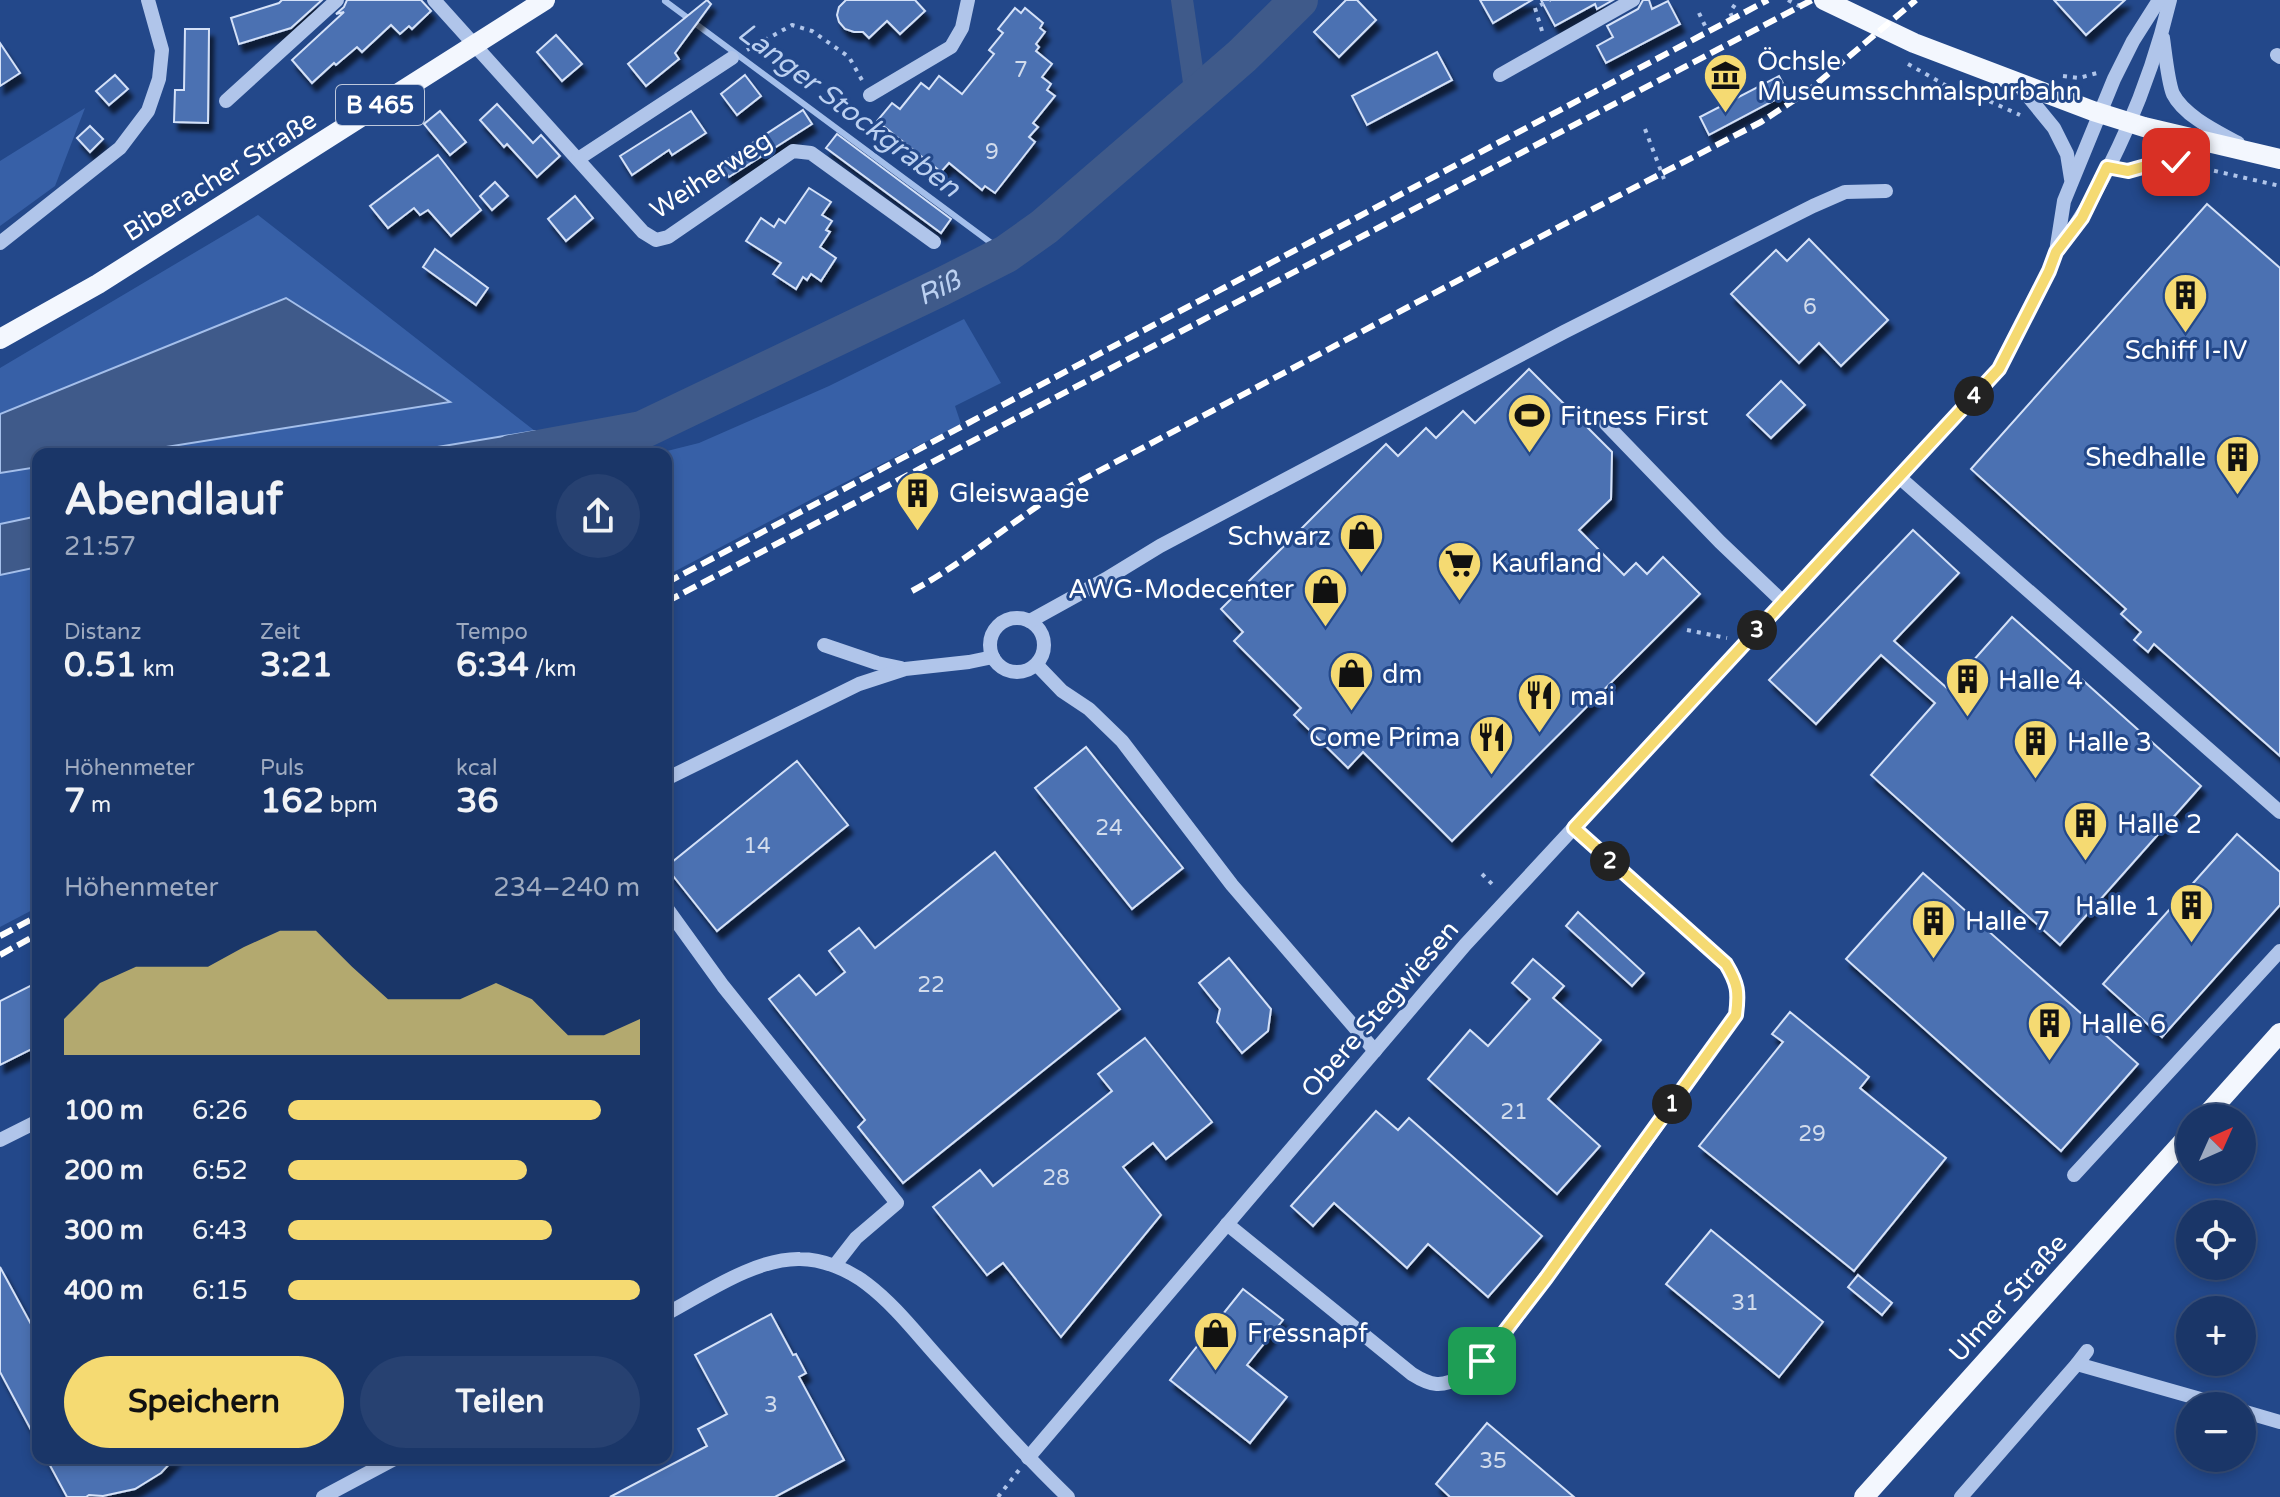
<!DOCTYPE html>
<html lang="de">
<head>
<meta charset="utf-8">
<style>
	body { margin:0; font-family:"Varela Round",sans-serif; background:#274171; color:#f1f3f6; height:100vh; display:flex; flex-direction:column; font-size:30px; white-space:nowrap }
	* { box-sizing:border-box; margin:0 }
	p { font-size:26px; color:#9fabc0 }
	.icon { flex:none; width:44px; height:44px; fill:none; stroke:currentColor; stroke-width:2; stroke-linecap:round; stroke-linejoin:round }
	.map { position:relative; flex:1; overflow:hidden }
	.details { position:absolute; left:32px; top:448px; width:640px; height:1016px; display:flex; flex-direction:column; background:#1a3668; border-radius:16px; box-shadow:0 4px 12px #0003,0 0 0 2px #38507c }
	.details>* { flex:none }
	.needle { width:52px; rotate:45deg }
	.controls { position:absolute; left:2176px; top:1104px; display:grid; gap:16px }
	.controls a { display:grid; place-items:center; width:80px; height:80px; border-radius:50%; background:#1a3668; box-shadow:0 4px 12px #0003,0 0 0 2px #38507c; font-size:40px }
	.pin { position:absolute; display:grid; place-items:center; width:68px; height:68px; color:#fff; margin:-34px; border-radius:16px; box-shadow:0 4px 12px #0006 }
	.km { position:absolute; width:40px; height:40px; margin:-20px; border-radius:50%; background:#222; color:#fff; font-size:22px; line-height:40px; text-align:center }
	.round { display:grid; place-items:center; flex:none; width:84px; height:84px; border-radius:42px; background:#274171 }
	.headline { display:flex; align-items:center; justify-content:space-between; height:136px; padding:0 32px }
	h1 { font-size:44px; font-weight:700; line-height:60px }
	.figures { display:grid; grid-template-columns:repeat(3,1fr); gap:12px; height:136px; padding:8px 32px }
	.figures div { display:grid; align-content:center }
	.figures b { font-size:34px; font-weight:700 }
	.figures small { font-size:22px; font-weight:400 }
	.figures p { font-size:22px }
	.chart { height:224px; padding:16px 32px }
	.chart p { display:flex; justify-content:space-between }
	.chart svg { width:100%; height:144px; margin-top:8px; fill:#f5da72; opacity:.7 }
	.primary-button { display:flex; gap:16px; margin-top:auto; padding:16px 32px }
	.primary-button a { flex:1; height:92px; border-radius:48px; background:#f5da72; color:#111; font-size:32px; font-weight:700; line-height:92px; text-align:center }
	.primary-button a+a { background:#274171; color:#f1f3f6 }
	ul { padding:0 32px; list-style:none; font-size:26px }
	li { display:grid; grid-template-columns:128px 96px 1fr; align-items:center; height:60px }
	li i { height:20px; border-radius:10px; background:#f5da72 }
	.map>svg:first-child { display:block }
	.green { fill:#3760a7 }
	.water { fill:#3f5a8a; stroke:#a4bfeb; stroke-width:2 }
	.lines { fill:none; stroke-linecap:round; stroke-linejoin:round }
	.stream { stroke:#a4bfeb; stroke-width:6 }
	.canal { stroke:#3f5a8a; stroke-width:22 }
	.river { stroke:#3f5a8a; stroke-width:38 }
	.building { fill:#4b71b2; stroke:#d4e1f8; stroke-width:2; filter:url(#shadow) }
	.path { stroke:#b0c5ea; stroke-width:4; stroke-dasharray:4 6; stroke-linecap:butt }
	.minor { stroke:#b0c5ea; stroke-width:14 }
	.major { stroke:#f3f7fe; stroke-width:20 }
	.rail { stroke:#fff; stroke-width:6; stroke-dasharray:14 6; stroke-linecap:butt }
	.route-casing { stroke:#fff; stroke-width:16 }
	.route { stroke:#f5da72; stroke-width:10 }
	.labels { text-anchor:middle; dominant-baseline:central; stroke-width:6; stroke-linejoin:round; paint-order:stroke }
	.number-label { font-size:22px; fill:#d2dcec }
	.shield { fill:#23488a; stroke:#bdc8dc; stroke-width:2 }
	.shield-label { font-size:24px; font-weight:bold; fill:#fff }
	.poi-label { font-size:26px; fill:#fff; stroke:#23488a; text-anchor:start }
	.street-label { font-size:26px; fill:#fff; stroke:#23488a }
	.water-label { font-size:28px; font-style:italic; fill:#bbd0f1; stroke:#23488a }
</style>
</head>
<body>
<div class="map">
<svg width="2280" height="1497" viewBox="0 0 2280 1497">
	<defs>
		<filter id="shadow"><feDropShadow dx="4.5" dy="8" stdDeviation="2" flood-color="#0009"/></filter>
	</defs>
	<rect width="100%" height="100%" fill="#23488a"/>
	<g class="green">
		<polygon points="85,108 55,186 0,226 0,161"/>
		<polygon points="258,215 535,431 395,454 122,454 449,402 286,298 0,414 0,368"/>
		<polygon points="964,319 1001,383 955,406 961,424 812,499 666,576 666,454 655,454 699,443 829,386"/>
		<polygon points="38,467 38,516 0,524 0,473"/>
		<polygon points="38,567 38,907 0,927 0,575"/>
	</g>
	<g class="water">
		<polygon points="286,298 450,402 122,454 38,454 38,467 0,473 0,414"/>
		<polygon points="535,431 556,454 395,454"/>
		<polygon points="38,516 38,567 0,575 0,524"/>
	</g>
	<g class="lines">
		<polyline class="stream" points="665,1 1006,254"/>
		<polyline class="canal" points="1182,0 1196,96"/>
		<path class="river" id="s1" d="M 511,454 L 642,430 L 941,287 L 1006,254 L 1044,227 L 1196,96 L 1242,56 L 1299,0"/>
	</g>
	<g class="building">
		<polygon points="282,0 322,0 291,28 239,44 231,18 279,3"/>
		<polygon points="347,0 421,0 431,11 412,29 409,26 400,34 391,25 362,52 357,47 336,65 334,63 312,83 292,60 344,12 336,14 344,7"/>
		<polygon points="707,0 711,4 675,53 679,59 646,86 628,64"/>
		<polygon points="846,0 915,0 925,11 900,34 887,21 869,38 863,32 854,32 845,29 839,22 837,15 839,7"/>
		<polygon points="1346,0 1357,0 1376,20 1339,57 1314,32"/>
		<polygon points="1480,0 1532,0 1493,23"/>
		<polygon points="1541,0 1613,0 1597,9 1595,4 1555,26"/>
		<polygon points="1643,0 1649,0 1652,9 1668,1 1680,24 1606,63 1597,46 1613,37 1607,26 1638,9"/>
		<polygon points="2054,0 2125,0 2086,35"/>
		<polygon points="1015,8 1021,13 1025,8 1043,23 1040,28 1045,32 1036,44 1039,47 1036,51 1052,64 1042,77 1051,84 1047,90 1055,96 1033,123 1038,127 1029,137 1035,142 995,193 985,186 982,190 949,163 941,172 877,121 892,103 900,109 921,83 929,89 939,76 962,94 994,54 989,50 1003,33 998,29"/>
		<polygon points="185,29 209,29 208,123 174,122 175,90 184,90"/>
		<polygon points="556,35 582,64 562,81 537,52"/>
		<polygon points="0,43 20,73 0,86"/>
		<polygon points="1437,52 1452,80 1367,125 1352,96"/>
		<polygon points="115,75 128,89 109,105 96,91"/>
		<polygon points="745,75 761,96 737,115 721,94"/>
		<polygon points="1779,76 1788,93 1709,135 1700,117"/>
		<polygon points="497,104 533,143 541,135 560,156 537,177 507,144 504,147 480,120"/>
		<polygon points="803,110 812,124 729,177 720,164"/>
		<polygon points="440,111 466,142 450,155 424,124"/>
		<polygon points="691,111 706,133 672,155 669,150 632,175 620,156"/>
		<polygon points="90,126 103,139 90,152 77,138"/>
		<polygon points="837,134 951,219 941,233 826,148"/>
		<polygon points="438,155 481,210 451,236 428,210 420,215 414,208 388,228 370,206"/>
		<polygon points="495,182 508,196 492,210 480,196"/>
		<polygon points="809,188 831,202 822,215 832,221 826,230 830,232 820,247 836,258 821,281 811,274 807,280 803,277 796,289 773,274 781,263 746,241 761,218 774,227 779,219 785,223"/>
		<polygon points="575,196 593,218 566,241 548,219"/>
		<polygon points="2207,204 2280,268 2280,756 2154,644 2148,652 2134,640 2141,632 2121,614 2126,609 1971,469"/>
		<polygon points="1809,239 1888,320 1841,366 1819,343 1799,363 1731,294 1776,250 1787,261"/>
		<polygon points="435,249 488,288 476,305 423,267"/>
		<polygon points="1529,369 1612,452 1611,499 1579,530 1624,575 1636,563 1647,574 1663,557 1700,594 1452,841 1363,752 1348,768 1294,715 1301,708 1234,641 1243,632 1221,609 1386,444 1398,456 1426,428 1436,438 1463,411 1475,423"/>
		<polygon points="1781,381 1805,405 1771,438 1747,415"/>
		<polygon points="1913,530 1959,573 1894,641 1948,689 2012,617 2201,786 2060,945 1871,775 1935,703 1881,655 1816,724 1769,680"/>
		<polygon points="1086,747 1183,868 1132,909 1035,788"/>
		<polygon points="797,761 848,825 717,931 666,867"/>
		<polygon points="2237,834 2280,872 2280,905 2162,1037 2103,984"/>
		<polygon points="995,852 1120,1009 903,1183 858,1127 865,1120 769,999 799,975 816,995 845,972 829,951 859,928 875,948"/>
		<polygon points="1923,873 2138,1064 2061,1151 1846,959"/>
		<polygon points="1578,912 1644,973 1632,986 1566,926"/>
		<polygon points="1229,958 1271,1009 1268,1031 1242,1053 1217,1022 1220,1009 1199,983"/>
		<polygon points="1533,959 1564,986 1553,998 1601,1040 1548,1099 1600,1146 1557,1194 1428,1079 1470,1030 1488,1046 1530,999 1512,983"/>
		<polygon points="38,982 38,1046 0,1065 0,1001"/>
		<polygon points="1790,1012 1869,1077 1860,1088 1946,1158 1854,1271 1699,1146 1783,1042 1772,1034"/>
		<polygon points="1145,1038 1212,1122 1166,1159 1153,1143 1123,1167 1161,1215 1061,1337 1003,1263 987,1275 933,1207 980,1170 993,1186 1112,1091 1098,1074"/>
		<polygon points="1376,1111 1398,1130 1409,1118 1542,1236 1488,1297 1428,1244 1407,1268 1334,1203 1313,1226 1291,1206"/>
		<polygon points="1711,1230 1823,1322 1779,1377 1666,1284"/>
		<polygon points="0,1267 38,1337 38,1443 0,1372"/>
		<polygon points="1858,1275 1892,1303 1882,1315 1848,1287"/>
		<polygon points="1243,1289 1283,1320 1247,1365 1287,1397 1250,1443 1170,1380"/>
		<polygon points="771,1314 793,1355 796,1354 806,1373 799,1377 844,1460 775,1497 610,1497 707,1446 698,1429 727,1414 695,1355"/>
		<polygon points="1487,1423 1574,1497 1450,1497 1436,1484"/>
		<polygon points="46,1458 175,1458 161,1473 135,1489 103,1496 89,1495 86,1497 67,1497"/>
	</g>
	<g class="lines">
		<g class="path">
			<polyline points="1788,0 1805,9"/>
			<polyline points="1699,13 1707,30"/>
			<polyline points="1732,17 1730,12 1738,0"/>
			<polyline points="1542,31 1535,8 1550,0"/>
			<polyline points="747,50 792,25 812,31 849,57 863,82"/>
			<polyline points="1908,64 1947,86 1989,101 2020,115"/>
			<polyline points="2063,76 2079,78 2097,73"/>
			<polyline points="1645,129 1664,179"/>
			<polyline points="2126,171 2153,164 2176,162 2280,186"/>
			<polyline points="1687,630 1727,638"/>
			<polyline points="1482,874 1495,887"/>
			<polyline points="998,1497 1019,1470"/>
		</g>
		<g class="minor">
			<polyline points="434,0 643,232 656,240 668,237 793,151 811,153 934,242"/>
			<path d="M 2163,38 C 2165,52 2168,82 2173,94 C 2184,116 2218,132 2238,143"/>
			<polyline points="2277,55 2280,57"/>
			<polyline points="1500,75 1633,0"/>
			<polyline points="2018,84 2054,128 2067,154 2071,179"/>
			<polyline points="870,95 951,47 962,28 968,0"/>
			<polyline points="226,101 337,0"/>
			<polyline points="578,159 732,58"/>
			<polyline points="0,243 120,148 148,111 159,79 162,50 148,0"/>
			<path d="M 2058,250 C 2110,180 2150,85 2170,0"/>
			<polyline points="1606,424 1720,542 1783,602"/>
			<polyline points="1899,477 2280,812"/>
			<circle cx="1017" cy="645" r="27"/>
			<polyline points="1030,621 1106,579 1160,546 1564,332 1813,206 1845,192 1886,191"/>
			<polyline points="824,645 877,663 901,668"/>
			<polyline points="1037,665 1062,691 1089,709 1122,741 1232,885 1375,1051"/>
			<polyline points="666,779 859,684 905,669 969,662 993,657"/>
			<polyline points="666,907 723,986 897,1203 856,1238 835,1265"/>
			<polyline points="0,1140 38,1121"/>
			<polyline points="2074,1175 2280,951"/>
			<path d="M 1227,1224 L 1412,1374 C 1431,1386 1442,1388 1462,1376 C 1491,1359 1514,1320 1534,1293 C 1604,1203 1669,1108 1736,1015 C 1739,992 1738,984 1726,964 L 1574,828"/>
			<path d="M 666,1314 C 704,1294 755,1258 800,1259 C 823,1259 849,1270 867,1284 C 896,1306 919,1337 943,1363 C 984,1409 1024,1455 1068,1497"/>
			<polyline points="2077,1364 2225,1406"/>
			<polyline points="2242,1411 2280,1422"/>
			<polyline points="1028,1458 1465,945 1999,369 2049,271 2056,252 2064,201 2114,79 2133,41 2159,0"/>
			<polyline points="323,1497 396,1458"/>
			<polyline points="1961,1497 2077,1364 2087,1351"/>
		</g>
		<g class="major">
			<polyline points="1824,0 1914,43 2093,111 2144,127 2280,159"/>
			<polyline points="0,339 98,284 545,0"/>
			<polyline points="2204,1118 2280,1033"/>
			<polyline points="1864,1497 2190,1134"/>
		</g>
		<g class="rail">
			<polyline points="666,583 1768,0"/>
			<path d="M 912,591 C 966,562 1011,521 1063,490 L 1591,210 L 1761,122 L 1808,91 L 1916,0"/>
			<polyline points="666,602 1812,0"/>
			<polyline points="0,936 38,916"/>
			<polyline points="0,955 38,934"/>
		</g>
	</g>
	<g class="lines">
		<defs>
			<path id="route" d="M 1482,1361 L 1546,1278 L 1736,1015 C 1739,992 1738,984 1726,964 L 1574,828 L 1999,369 L 2049,271 L 2056,252 L 2082,218 L 2107,167 L 2128,171 L 2153,164 L 2176,162"/>
		</defs>
		<use href="#route" class="route-casing"/>
		<use href="#route" class="route"/>
	</g>
	<defs>
		<symbol id="museum-pin" viewBox="-11 -11 22 30"><path d="M0 17L-7.5 6A9.5 9.5 0 1 1 7.5 6Z" fill="#f5da72" stroke="#23488a"/><path d="M0-6L6-3V-2H-6V-3ZM-5-1h2V3h-2ZM-1-1h2V3h-2ZM3-1h2V3H3ZM-6 4H6V6H-6Z" fill="#111"/></symbol>
		<symbol id="building-pin" viewBox="-11 -11 22 30"><path d="M0 17L-7.5 6A9.5 9.5 0 1 1 7.5 6Z" fill="#f5da72" stroke="#23488a"/><path d="M-4-6H4V6H1V3H-1V6H-4ZM-2.5-4.3h1.7v1.8h-1.7ZM.8-4.3h1.7v1.8H.8ZM-2.5-1h1.7V.8h-1.7ZM.8-1h1.7V.8H.8Z" fill="#111"/></symbol>
		<symbol id="stadium-pin" viewBox="-11 -11 22 30"><path d="M0 17L-7.5 6A9.5 9.5 0 1 1 7.5 6Z" fill="#f5da72" stroke="#23488a"/><path d="M0-5a6.5 5 0 1 0 0 10a6.5 5 0 1 0 0-10ZM-3.5-1.8h7v3.6h-7Z" fill="#111"/></symbol>
		<symbol id="shop-pin" viewBox="-11 -11 22 30"><path d="M0 17L-7.5 6A9.5 9.5 0 1 1 7.5 6Z" fill="#f5da72" stroke="#23488a"/><path d="M-5-2.5h2.3a2.7 3.5 0 0 1 5.4 0H5L5.5 6h-11ZM-1.5-2.5h3a1.5 2.3 0 0 0-3 0Z" fill="#111"/></symbol>
		<symbol id="supermarket-pin" viewBox="-11 -11 22 30"><path d="M0 17L-7.5 6A9.5 9.5 0 1 1 7.5 6Z" fill="#f5da72" stroke="#23488a"/><path d="M-6-5.5h2.5l.6 2H6L4.5 2H-2.5L-4.4-4H-6ZM-1.5 3.2a1.3 1.3 0 1 0 .1 0ZM3 3.2a1.3 1.3 0 1 0 .1 0Z" fill="#111"/></symbol>
		<symbol id="restaurant-pin" viewBox="-11 -11 22 30"><path d="M0 17L-7.5 6A9.5 9.5 0 1 1 7.5 6Z" fill="#f5da72" stroke="#23488a"/><path d="M-5-6h1v4h1v-4h1v4h1v-4h1v5L-1.5 .5V6h-2V.5L-5-1ZM5-6V6H3V1.5H1.5Q1.5-4 5-6Z" fill="#111"/></symbol>
	</defs>
	<g fill-rule="evenodd">
		<use href="#museum-pin" x="1700" y="50" width="51" height="69"/>
		<use href="#building-pin" x="2160" y="270" width="51" height="69"/>
		<use href="#stadium-pin" x="1504" y="390" width="51" height="69"/>
		<use href="#building-pin" x="2212" y="432" width="51" height="69"/>
		<use href="#building-pin" x="892" y="468" width="51" height="69"/>
		<use href="#shop-pin" x="1336" y="510" width="51" height="69"/>
		<use href="#supermarket-pin" x="1434" y="538" width="51" height="69"/>
		<use href="#shop-pin" x="1300" y="564" width="51" height="69"/>
		<use href="#shop-pin" x="1326" y="648" width="51" height="69"/>
		<use href="#building-pin" x="1942" y="654" width="51" height="69"/>
		<use href="#restaurant-pin" x="1514" y="670" width="51" height="69"/>
		<use href="#restaurant-pin" x="1466" y="712" width="51" height="69"/>
		<use href="#building-pin" x="2010" y="716" width="51" height="69"/>
		<use href="#building-pin" x="2060" y="798" width="51" height="69"/>
		<use href="#building-pin" x="2166" y="880" width="51" height="69"/>
		<use href="#building-pin" x="1908" y="896" width="51" height="69"/>
		<use href="#building-pin" x="2024" y="998" width="51" height="69"/>
		<use href="#shop-pin" x="1190" y="1308" width="51" height="69"/>
	</g>
	<g class="labels">
		<g class="number-label">
			<text x="1021" y="70">7</text>
			<text x="992" y="152">9</text>
			<text x="1810" y="307">6</text>
			<text x="1109" y="828">24</text>
			<text x="757" y="846">14</text>
			<text x="931" y="985">22</text>
			<text x="1514" y="1112">21</text>
			<text x="1812" y="1134">29</text>
			<text x="1056" y="1178">28</text>
			<text x="1745" y="1303">31</text>
			<text x="771" y="1405">3</text>
			<text x="1493" y="1461">35</text>
		</g>
		<rect class="shield" x="336" y="85" width="88" height="40" rx="6"/>
		<g class="shield-label">
			<text x="380" y="105">B 465</text>
		</g>
		<g class="poi-label">
			<text x="1757" y="61">Öchsle<tspan x="1757" dy="30">Museumsschmalspurbahn</tspan></text>
			<text x="2186" y="350" text-anchor="middle">Schiff I-IV</text>
			<text x="1560" y="416">Fitness First</text>
			<text x="2206" y="457" text-anchor="end">Shedhalle</text>
			<text x="949" y="493">Gleiswaage</text>
			<text x="1331" y="536" text-anchor="end">Schwarz</text>
			<text x="1491" y="563">Kaufland</text>
			<text x="1294" y="589" text-anchor="end">AWG-Modecenter</text>
			<text x="1382" y="674">dm</text>
			<text x="1998" y="680">Halle 4</text>
			<text x="1570" y="696">mai</text>
			<text x="1460" y="737" text-anchor="end">Come Prima</text>
			<text x="2067" y="742">Halle 3</text>
			<text x="2117" y="824">Halle 2</text>
			<text x="2160" y="906" text-anchor="end">Halle 1</text>
			<text x="1965" y="921">Halle 7</text>
			<text x="2081" y="1024">Halle 6</text>
			<text x="1247" y="1333">Fressnapf</text>
		</g>
		<g class="street-label">
			<text transform="translate(711 175) rotate(-33)">Weiherweg</text>
			<text transform="translate(220 176) rotate(-32)">Biberacher Straße</text>
			<text transform="translate(1380 1009) rotate(-49)">Obere Stegwiesen</text>
			<text transform="translate(2008 1298) rotate(-48)">Ulmer Straße</text>
		</g>
		<g class="water-label">
			<text transform="translate(849 110) rotate(37)">Langer Stockgraben</text>
			<text stroke="none"><textPath href="#s1" startOffset="462">Riß</textPath></text>
		</g>
	</g>
</svg>
<div class="controls">
<a><svg class="needle" viewBox="-14 -14 28 28"><path d="M0-13l5 13h-10z" fill="#e53935"/><path d="M0 13l5-13h-10z" fill="#9fabc0"/></svg></a>
<a><svg class="icon" aria-label="locate" viewBox="0 0 24 24"><circle cx="12" cy="12" r="6"/><path d="M12 2v4M12 18v4M2 12h4M18 12h4"/></svg></a>
<a>+</a>
<a>−</a>
</div>
<div class="pin" style="left:1482px;top:1361px;background:#1e9e55"><svg class="icon" aria-label="arrive" viewBox="0 0 24 24"><path d="M6 21V4h12l-3 4 3 4H6"/></svg></div>
<div class="pin" style="left:2176px;top:162px;background:#d93025"><svg class="icon" aria-label="check" viewBox="0 0 24 24"><path d="M5 12l5 5 9-10"/></svg></div>
<b class="km" style="left:1672px;top:1104px">1</b>
<b class="km" style="left:1610px;top:861px">2</b>
<b class="km" style="left:1757px;top:630px">3</b>
<b class="km" style="left:1974px;top:396px">4</b>
<section class="details">
<div class="headline"><div><h1>Abendlauf</h1><p>21:57</p></div><a class="round"><svg class="icon" aria-label="share" viewBox="0 0 24 24"><path d="M12 15V3M7 8l5-5 5 5M5 13v7h14v-7"/></svg></a></div>
<div class="figures">
<div><p>Distanz</p><b>0.51<small> km</small></b></div>
<div><p>Zeit</p><b>3:21</b></div>
<div><p>Tempo</p><b>6:34<small> /km</small></b></div>
</div>
<div class="figures">
<div><p>Höhenmeter</p><b>7<small> m</small></b></div>
<div><p>Puls</p><b>162<small> bpm</small></b></div>
<div><p>kcal</p><b>36</b></div>
</div>
<div class="chart"><p><span>Höhenmeter</span>234–240 m</p>
<svg viewBox="0 0 160 44" preserveAspectRatio="none"><path d="M0 44V33L10 22L20 17L30 17L40 17L50 11L60 6L70 6L80 17L90 27L100 27L110 27L120 22L130 27L140 38L150 38L160 33V44z"/></svg>
</div>
<ul>
<li><b>100 m</b>6:26<i style="width:89%"></i></li>
<li><b>200 m</b>6:52<i style="width:68%"></i></li>
<li><b>300 m</b>6:43<i style="width:75%"></i></li>
<li><b>400 m</b>6:15<i style="width:100%"></i></li>
</ul>
<div class="primary-button"><a>Speichern</a><a>Teilen</a></div>
</section>
</div>
</body>
</html>
